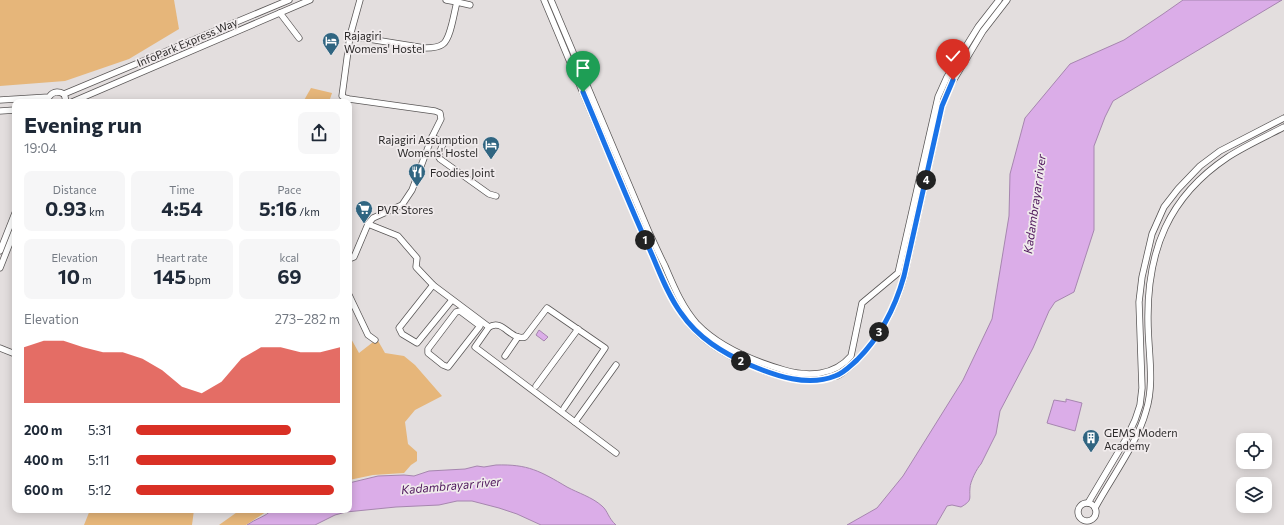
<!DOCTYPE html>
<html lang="en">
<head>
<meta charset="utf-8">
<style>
	body { margin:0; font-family:Commissioner,sans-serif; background:#f6f6f7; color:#1f2937; height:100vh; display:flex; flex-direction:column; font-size:15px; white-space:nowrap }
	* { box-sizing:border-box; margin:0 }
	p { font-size:13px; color:#747a83 }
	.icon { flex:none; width:22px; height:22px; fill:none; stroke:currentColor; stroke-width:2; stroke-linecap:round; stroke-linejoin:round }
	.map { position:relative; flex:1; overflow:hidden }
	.panel { position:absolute; left:12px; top:99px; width:340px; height:414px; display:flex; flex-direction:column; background:#fff; border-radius:8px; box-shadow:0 2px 10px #0003 }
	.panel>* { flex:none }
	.controls { position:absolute; left:1236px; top:433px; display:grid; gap:8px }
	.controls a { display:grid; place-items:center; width:36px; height:36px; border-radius:8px; background:#fff; box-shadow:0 2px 10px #0003; font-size:20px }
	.pin { position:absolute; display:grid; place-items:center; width:34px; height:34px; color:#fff; margin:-41px -17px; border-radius:50% 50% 50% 0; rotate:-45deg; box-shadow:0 0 4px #0007 }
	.pin .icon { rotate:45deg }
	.km { position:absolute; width:20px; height:20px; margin:-10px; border-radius:50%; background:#222; color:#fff; font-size:11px; line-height:20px; text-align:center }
	.round { display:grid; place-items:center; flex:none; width:42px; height:42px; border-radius:8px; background:#f6f6f7 }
	.headline { display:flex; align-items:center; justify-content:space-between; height:68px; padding:0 12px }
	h1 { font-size:22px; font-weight:700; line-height:30px }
	.figures { display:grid; grid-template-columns:repeat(3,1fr); gap:6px; height:68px; padding:4px 12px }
	.figures div { display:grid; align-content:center; border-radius:8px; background:#f6f6f7; text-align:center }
	.figures b { font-size:20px; font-weight:700 }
	.figures small { font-size:11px; font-weight:400 }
	.figures p { font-size:11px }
	.chart { height:112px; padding:8px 12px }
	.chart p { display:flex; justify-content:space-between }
	.chart svg { width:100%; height:72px; margin-top:4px; fill:#d93025; opacity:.7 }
	ul { padding:0 12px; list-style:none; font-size:13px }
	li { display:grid; grid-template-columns:64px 48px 1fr; align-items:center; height:30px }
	li i { height:10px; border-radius:5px; background:#d93025 }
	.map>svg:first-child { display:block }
	.green { fill:#e6b67a }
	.water { fill:#dbade8; stroke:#a686af }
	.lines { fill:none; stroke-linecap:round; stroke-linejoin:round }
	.street-casing { stroke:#5a5757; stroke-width:7 }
	.street { stroke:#fff; stroke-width:5.5 }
	.route-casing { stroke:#fff; stroke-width:8 }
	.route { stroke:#1a73e8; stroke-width:5 }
	.labels { text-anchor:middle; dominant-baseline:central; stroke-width:3.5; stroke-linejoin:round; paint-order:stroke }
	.poi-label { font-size:11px; fill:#2c2a2a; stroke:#f0ebec; text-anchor:start }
	.street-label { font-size:11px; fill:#2c2a2a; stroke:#f0ebec }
	.water-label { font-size:12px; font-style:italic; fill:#4c145a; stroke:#f0ebec }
</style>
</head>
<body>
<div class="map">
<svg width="1284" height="525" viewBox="0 0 1284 525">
	<rect width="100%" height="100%" fill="#e3dede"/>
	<g class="green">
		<polygon points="0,0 174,0 179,29 129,59 65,81 0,86"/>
		<polygon points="311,88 332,93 329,102 303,102"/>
		<polygon points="349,335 359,353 377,339 385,353 404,356 415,365 442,396 415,410 405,422 408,444 417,452 417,461 411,465 404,473 373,475 349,480"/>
		<polygon points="90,510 194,510 192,525 84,525"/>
		<polygon points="240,510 269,510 246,525 219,525"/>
	</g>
	<g class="water">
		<path d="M 1183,0 L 1282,0 L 1113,101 L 1105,117 L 1094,146 L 1094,230 L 1074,292 L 1055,302 L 1049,311 L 1033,348 L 1000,411 L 996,434 L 981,464 C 977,468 970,482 970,488 C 969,499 973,500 961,507 L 952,505 L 947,506 L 936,525 L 847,525 L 877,508 L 903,476 L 963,380 L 992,319 L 1009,216 L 1010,174 L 1025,118 L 1070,64 L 1124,40 L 1163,14 Z"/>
		<polygon points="539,330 548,337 544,341 536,335"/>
		<polygon points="1066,399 1082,403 1075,431 1047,423 1054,400 1066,402"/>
		<path d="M 496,465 C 528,464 540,471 567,487 C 578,493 592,497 602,506 C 608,511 608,518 616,525 L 541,525 L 517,514 L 499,508 L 472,501 L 457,501 L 439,505 L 396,507 L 346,512 L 335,515 L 315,525 L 247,525 C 255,519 265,517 272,510 L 349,510 L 349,483 L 378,476 L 404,475 L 414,476 L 429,471 L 465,469 L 477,466 L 484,467 Z"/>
	</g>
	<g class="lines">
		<defs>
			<g id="street">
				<polyline points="360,0 350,36 342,96 345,98 349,99 435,111 440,113 441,119 432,137 412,190 402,205 373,218 368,224 398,236 417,258 416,267 433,285 489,327 475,347 616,453"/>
				<polyline points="446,0 457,2"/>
				<path d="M 544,0 C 573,69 602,139 632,208 C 640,228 649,247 658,267 C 668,289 676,310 693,328 C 719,356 776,381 815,380 C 822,380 830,378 837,376 C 845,372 851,366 857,360 C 880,337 895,308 904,277 L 942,106 L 950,86 L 983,31 L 1007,0"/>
				<path d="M 551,0 C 580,69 609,137 638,206 C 646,226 655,246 665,266 C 674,287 682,307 697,324 C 720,348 753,361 784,370 C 808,377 834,376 851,356 L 862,303 L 898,273 L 938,97 L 947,77 L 978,27 L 999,0"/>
				<polyline points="280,13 299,38"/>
				<path d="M 350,36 L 425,48 C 431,48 438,48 443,44 C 451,38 454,12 457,2 L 470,5"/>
				<polyline points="64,94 65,97 66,102"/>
				<path d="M 0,100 L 49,97 C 53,91 58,91 64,94 L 289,0"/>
				<polyline points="72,102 310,0"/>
				<polyline points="0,111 15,110"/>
				<polyline points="432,137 442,142 443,144 438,156 440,159 489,194 496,196"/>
				<polyline points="0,251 15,213"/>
				<polyline points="349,259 354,257 368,224"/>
				<polyline points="0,268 15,230"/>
				<polyline points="433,285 399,328 402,334 417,343 452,300"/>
				<polyline points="349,295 368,335 375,340"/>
				<polygon points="460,311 480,326 448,367 443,365 428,353 428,349 456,312"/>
				<path d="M 489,327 C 503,318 510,341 525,337 L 547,308 L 605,348 L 564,408"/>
				<polyline points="0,348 15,354"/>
				<polyline points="505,356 518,337"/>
				<polyline points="536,386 578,329"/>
				<polyline points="575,422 616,365"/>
				<circle cx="1087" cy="512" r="9"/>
				<polyline points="1088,503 1126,439 1135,420 1140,405 1142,388 1139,302 1142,277 1152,234 1164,207 1178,189 1200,166 1220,151 1284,118"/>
				<path d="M 1095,508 C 1111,478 1137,444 1146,411 C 1155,383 1148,351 1148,321 C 1147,251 1168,197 1228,157 C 1245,146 1265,137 1284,127"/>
			</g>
		</defs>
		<use href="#street" class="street-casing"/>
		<use href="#street" class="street"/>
	</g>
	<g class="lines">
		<defs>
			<path id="route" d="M 583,92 C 605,144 626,197 649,248 C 659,270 667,294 681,313 C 698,338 723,353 750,365 C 776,376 808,387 835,376 C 844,373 850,366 857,360 C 880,337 895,308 904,276 L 942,106 L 953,80"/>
		</defs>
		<use href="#route" class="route-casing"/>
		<use href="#route" class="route"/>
	</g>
	<defs>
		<symbol id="hotel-pin" viewBox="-11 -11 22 30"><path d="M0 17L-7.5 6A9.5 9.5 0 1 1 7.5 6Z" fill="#306581" stroke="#f0ebec"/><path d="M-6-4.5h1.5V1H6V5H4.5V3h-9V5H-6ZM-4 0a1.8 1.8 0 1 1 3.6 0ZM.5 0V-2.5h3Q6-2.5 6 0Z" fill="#fff"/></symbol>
		<symbol id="restaurant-pin" viewBox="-11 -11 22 30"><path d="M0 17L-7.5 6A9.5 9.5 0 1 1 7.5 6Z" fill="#306581" stroke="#f0ebec"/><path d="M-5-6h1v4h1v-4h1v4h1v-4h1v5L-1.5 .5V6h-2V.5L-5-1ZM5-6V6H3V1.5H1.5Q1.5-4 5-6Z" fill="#fff"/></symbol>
		<symbol id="supermarket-pin" viewBox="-11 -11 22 30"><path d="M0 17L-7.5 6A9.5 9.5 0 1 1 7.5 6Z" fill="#306581" stroke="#f0ebec"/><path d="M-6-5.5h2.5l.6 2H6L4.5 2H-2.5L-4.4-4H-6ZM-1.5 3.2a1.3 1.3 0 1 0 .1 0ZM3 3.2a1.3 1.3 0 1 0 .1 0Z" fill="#fff"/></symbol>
		<symbol id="building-pin" viewBox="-11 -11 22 30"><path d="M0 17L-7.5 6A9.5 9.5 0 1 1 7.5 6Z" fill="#306581" stroke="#f0ebec"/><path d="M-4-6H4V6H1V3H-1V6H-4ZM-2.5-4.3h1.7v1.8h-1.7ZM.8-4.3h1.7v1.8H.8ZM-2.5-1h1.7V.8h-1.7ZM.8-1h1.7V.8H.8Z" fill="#fff"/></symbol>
	</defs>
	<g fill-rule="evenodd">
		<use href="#hotel-pin" x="321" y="31" width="20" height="27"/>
		<use href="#hotel-pin" x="481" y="135" width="20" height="27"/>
		<use href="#restaurant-pin" x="407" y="162" width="20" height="27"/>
		<use href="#supermarket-pin" x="354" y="199" width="20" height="27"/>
		<use href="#building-pin" x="1081" y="428" width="20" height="27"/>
	</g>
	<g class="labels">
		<g class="poi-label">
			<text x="344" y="35">Rajagiri<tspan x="344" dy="13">Womens' Hostel</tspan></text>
			<text x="478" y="139" text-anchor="end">Rajagiri Assumption<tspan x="478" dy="13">Womens' Hostel</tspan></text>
			<text x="430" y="172">Foodies Joint</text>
			<text x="377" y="209">PVR Stores</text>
			<text x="1104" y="432">GEMS Modern<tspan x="1104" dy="13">Academy</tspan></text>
		</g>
		<g class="street-label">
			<text transform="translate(187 42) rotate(-23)">InfoPark Express Way</text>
		</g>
		<g class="water-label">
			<text transform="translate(1034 204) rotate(-82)">Kadambrayar river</text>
			<text transform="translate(451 485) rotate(-5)">Kadambrayar river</text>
		</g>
	</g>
</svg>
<div class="controls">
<a><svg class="icon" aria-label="locate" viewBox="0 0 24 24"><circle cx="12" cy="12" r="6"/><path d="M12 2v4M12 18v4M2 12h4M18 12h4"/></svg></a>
<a><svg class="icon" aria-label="layers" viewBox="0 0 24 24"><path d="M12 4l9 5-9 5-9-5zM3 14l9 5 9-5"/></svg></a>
</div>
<div class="pin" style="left:583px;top:92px;background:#1e9e55"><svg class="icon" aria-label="arrive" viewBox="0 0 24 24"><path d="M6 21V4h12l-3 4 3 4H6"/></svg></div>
<div class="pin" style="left:953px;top:80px;background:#d93025"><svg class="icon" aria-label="check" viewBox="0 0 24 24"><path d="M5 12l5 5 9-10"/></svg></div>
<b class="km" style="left:645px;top:240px">1</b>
<b class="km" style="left:741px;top:361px">2</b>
<b class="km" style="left:879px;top:332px">3</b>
<b class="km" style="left:926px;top:180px">4</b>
<section class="panel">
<div class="headline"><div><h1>Evening run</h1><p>19:04</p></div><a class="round"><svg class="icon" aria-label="share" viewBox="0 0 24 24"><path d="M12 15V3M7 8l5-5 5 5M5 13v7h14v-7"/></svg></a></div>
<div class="figures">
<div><p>Distance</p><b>0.93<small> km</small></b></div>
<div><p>Time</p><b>4:54</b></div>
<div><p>Pace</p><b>5:16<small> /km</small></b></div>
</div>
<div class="figures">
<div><p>Elevation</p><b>10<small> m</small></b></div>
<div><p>Heart rate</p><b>145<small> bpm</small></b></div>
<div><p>kcal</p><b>69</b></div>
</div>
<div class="chart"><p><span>Elevation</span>273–282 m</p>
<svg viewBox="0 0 160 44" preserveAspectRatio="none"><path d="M0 44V10L10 6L20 6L30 10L40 13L50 13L60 17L70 24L80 34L90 38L100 31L110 17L120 10L130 10L140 13L150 13L160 10V44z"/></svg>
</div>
<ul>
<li><b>200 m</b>5:31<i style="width:76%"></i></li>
<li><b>400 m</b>5:11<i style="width:98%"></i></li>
<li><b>600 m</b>5:12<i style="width:97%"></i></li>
</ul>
</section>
</div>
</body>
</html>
